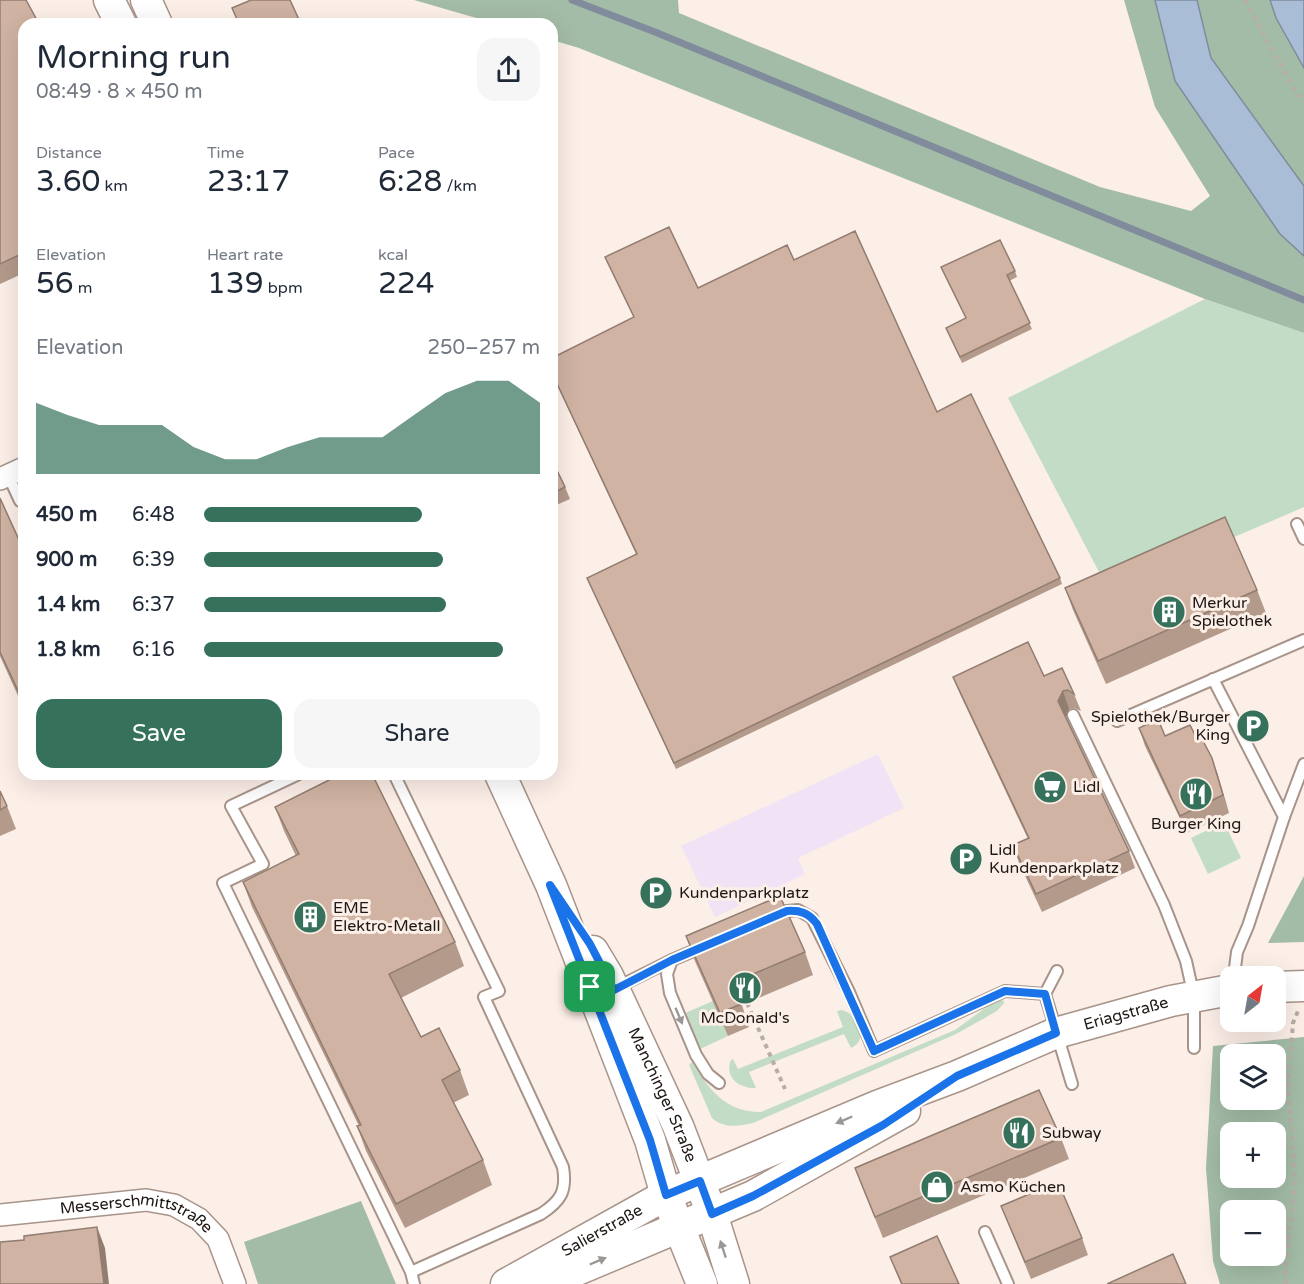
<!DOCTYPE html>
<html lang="en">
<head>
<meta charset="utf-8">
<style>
	body { margin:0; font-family:"Varela Round",sans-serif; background:#f6f6f7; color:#1f2937; height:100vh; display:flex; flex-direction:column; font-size:22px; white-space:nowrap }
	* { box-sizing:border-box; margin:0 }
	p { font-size:20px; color:#747a83 }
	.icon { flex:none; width:33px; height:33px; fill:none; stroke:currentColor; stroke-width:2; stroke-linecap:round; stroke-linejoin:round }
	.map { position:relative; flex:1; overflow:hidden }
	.side { position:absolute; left:18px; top:18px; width:540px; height:762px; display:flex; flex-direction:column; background:#fff; border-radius:18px; box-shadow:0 6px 24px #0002 }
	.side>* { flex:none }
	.needle { width:39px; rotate:31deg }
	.fabs { position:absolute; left:1220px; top:966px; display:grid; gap:12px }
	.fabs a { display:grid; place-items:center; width:66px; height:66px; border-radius:12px; background:#fff; box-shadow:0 6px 24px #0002; font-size:30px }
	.pin { position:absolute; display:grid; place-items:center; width:51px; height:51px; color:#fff; margin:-26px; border-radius:12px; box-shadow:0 3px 9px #0006 }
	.round { display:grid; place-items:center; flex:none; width:63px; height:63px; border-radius:18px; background:#f6f6f7 }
	.summary { display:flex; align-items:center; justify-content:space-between; height:102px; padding:0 18px }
	h1 { font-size:33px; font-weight:600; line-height:45px }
	.stats { display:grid; grid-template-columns:repeat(3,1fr); gap:9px; height:102px; padding:6px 18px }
	.stats div { display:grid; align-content:center }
	.stats b { font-size:30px; font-weight:600 }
	.stats small { font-size:16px; font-weight:400 }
	.stats p { font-size:16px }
	.chart { height:168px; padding:12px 18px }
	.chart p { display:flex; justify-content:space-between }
	.chart svg { width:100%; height:108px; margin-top:6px; fill:#36715b; opacity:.7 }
	.action { display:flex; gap:12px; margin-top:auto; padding:12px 18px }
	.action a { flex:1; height:69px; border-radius:18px; background:#36715b; color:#fff; font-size:24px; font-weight:600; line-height:69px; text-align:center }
	.action a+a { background:#f6f6f7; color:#1f2937 }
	ul { padding:0 18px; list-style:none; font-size:20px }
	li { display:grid; grid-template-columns:96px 72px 1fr; align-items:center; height:45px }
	li i { height:15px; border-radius:8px; background:#36715b }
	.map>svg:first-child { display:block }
	.industrial { fill:#f1e2f6 }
	.green { fill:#c2dcc6 }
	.forest { fill:#a3bca7; fill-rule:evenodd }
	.water { fill:#aabdd6; stroke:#808b9c; stroke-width:1.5 }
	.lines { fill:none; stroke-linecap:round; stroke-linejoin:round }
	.stream { stroke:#808b9c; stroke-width:7 }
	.lane-casing { stroke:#a89489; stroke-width:14 }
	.street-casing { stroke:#a89489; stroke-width:24 }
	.secondary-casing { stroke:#a89489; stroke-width:33 }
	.path { stroke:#b8ada7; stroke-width:4; stroke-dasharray:4.5 4.5; stroke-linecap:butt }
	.lane { stroke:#fff; stroke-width:10 }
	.street { stroke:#fff; stroke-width:21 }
	.secondary { stroke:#fff; stroke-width:30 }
	.wall { fill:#b39a8b }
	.shaded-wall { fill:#927d71 }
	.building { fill:#d0b3a2; stroke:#927d71; stroke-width:1.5 }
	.oneway { fill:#9a9795 }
	.route-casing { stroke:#fff; stroke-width:12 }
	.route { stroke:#1a73e8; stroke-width:8 }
	.labels { text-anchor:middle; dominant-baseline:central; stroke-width:6; stroke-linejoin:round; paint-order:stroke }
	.poi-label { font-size:16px; fill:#1f1713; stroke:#fcefe8; text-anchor:start }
	.street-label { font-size:16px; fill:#1f1713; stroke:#fcefe8 }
</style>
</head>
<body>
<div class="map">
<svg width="1304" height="1284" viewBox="0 0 1304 1284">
	<rect width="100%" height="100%" fill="#fcefe8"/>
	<polygon class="industrial" points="878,754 904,808 798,858 805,874 715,917 681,846"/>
	<g class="green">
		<polygon points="1205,299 1304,333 1304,507 1109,591 1008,398"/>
		<polygon points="1224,822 1241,858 1208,874 1191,838"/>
		<path d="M 1001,1000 L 1004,1001 L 1004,1003 L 997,1011 L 956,1034 L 753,1123 C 738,1126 724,1129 712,1118 L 689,1065 L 692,1062 C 710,1090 725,1112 761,1112 L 955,1030 L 992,1003 Z"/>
		<polygon points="713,1001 728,1036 698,1050 683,1014"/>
		<path d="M 842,1010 C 858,1014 870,1040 851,1048 L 844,1034 L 749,1072 L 756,1088 C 739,1089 724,1077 731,1060 L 733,1059 L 738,1069 L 843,1027 L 837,1011 Z"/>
	</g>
	<g class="forest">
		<polygon points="414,0 678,0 679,13 1100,187 1191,211 1210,196 1155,107 1124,0 1155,0 1175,81 1280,234 1304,256 1304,333 1205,299 579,48 552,40 552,24 497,24"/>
		<polygon points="1197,0 1270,0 1276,18 1304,68 1304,186 1211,58"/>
		<polygon points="1304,876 1304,942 1268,943"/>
		<path d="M 1304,1037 L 1304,1284 L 1220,1284 L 1213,1261 L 1206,1168 L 1213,1046 ZM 1230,1054 L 1275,1054 L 1275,1100 L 1230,1100 ZM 1275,1132 L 1275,1178 L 1230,1178 L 1230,1132 ZM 1275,1210 L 1275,1256 L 1230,1256 L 1230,1210 Z"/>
		<polygon points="361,1201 396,1284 258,1284 244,1242"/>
	</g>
	<g class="water">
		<polygon points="1155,0 1197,0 1211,58 1304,186 1304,256 1280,234 1175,81"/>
		<polygon points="1270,0 1304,0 1304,68 1276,18"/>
	</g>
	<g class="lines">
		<polyline class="stream" points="572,0 655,32 1304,300"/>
		<defs>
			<g id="lane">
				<polyline points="8,475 20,501"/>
				<polyline points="1297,524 1304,539"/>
				<polyline points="1213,679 1284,817 1248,926 1237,952 1234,976"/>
				<polyline points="1073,715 1164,905 1186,961 1194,997 1194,1048"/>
				<polyline points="1117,721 1304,640"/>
				<polyline points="299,774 231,806 263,864 223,883 411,1272 414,1284"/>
				<path d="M 394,774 L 499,991 L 484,997 L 563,1167 C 567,1191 561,1201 541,1214 L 411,1272"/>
				<polyline points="1284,817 1304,764"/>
				<polyline points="775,917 787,911 798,910 812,918 849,992 874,1051 1005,991 1045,994"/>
				<polyline points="672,960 667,974 670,993 696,1055 708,1074 719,1083"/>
				<polyline points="1057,971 1045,994 1072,1084"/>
				<polyline points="616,988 672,960 705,946"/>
				<polyline points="985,1232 1008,1284"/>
			</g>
			<g id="street">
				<polyline points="0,479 24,468"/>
				<path id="s1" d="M 0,1215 L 146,1200 L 174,1205 L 199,1219 L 218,1239 L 235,1284"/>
			</g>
			<g id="secondary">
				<polyline points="109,0 121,24"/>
				<polyline points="146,0 157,24"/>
				<polyline points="500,774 551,885 650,1140 666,1195 702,1284"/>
				<path id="s2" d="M 593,951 L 608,976 L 678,1126 L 712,1214 L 734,1284"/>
				<polyline points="1275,987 1304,986"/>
				<path id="s3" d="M 506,1284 L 666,1195 L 877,1106 L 957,1076 L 1056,1033 L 1171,1001 L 1230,990"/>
				<polyline points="544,1284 753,1196 905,1111"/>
			</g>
		</defs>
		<use href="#lane" class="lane-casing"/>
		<use href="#street" class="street-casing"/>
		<use href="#secondary" class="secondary-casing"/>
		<g class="path">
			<polyline points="1245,0 1294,89 1304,102"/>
			<polyline points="747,1003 785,1089"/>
			<polyline points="1286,1284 1285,1273 1295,1182 1288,1086 1293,1023 1298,1011"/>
		</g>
		<use href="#lane" class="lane"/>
		<use href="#street" class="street"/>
		<use href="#secondary" class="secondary"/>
	</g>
	<g class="wall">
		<polygon points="0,0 24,24 24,273 0,284"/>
		<polygon points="605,257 698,288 794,260 937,412 1060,578 1062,584 676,769 587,578 636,554 552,374 552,358 634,317"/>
		<polygon points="941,267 1015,271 1017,277 1009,281 1032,329 962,363 946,328 966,318"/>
		<polygon points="552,460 565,487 570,499 552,507"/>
		<polygon points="0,498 24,551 24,709 0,656"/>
		<polygon points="1065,588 1257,590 1266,613 1106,684 1073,610"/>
		<polygon points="1044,676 1074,694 1081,711 1074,708 1069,709 1066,717 1129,851 1135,868 1042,912 1019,863 1013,845 1028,839 960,694 953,677"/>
		<polygon points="1139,728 1165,736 1198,741 1212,758 1229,813 1187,833 1145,746"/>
		<polygon points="0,791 7,806 16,829 0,836"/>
		<polygon points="275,807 455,942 464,966 401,998 421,1037 460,1070 469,1095 453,1103 483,1160 492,1185 405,1228 366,1151 357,1126 359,1126 252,907 243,882 296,856 284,831"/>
		<polygon points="686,936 805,952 813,975 742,1005 749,1027 728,1036 694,959"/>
		<polygon points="1061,1138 1069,1159 883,1238 863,1189 855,1168"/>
		<polygon points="1001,1206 1082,1238 1088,1255 1031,1279"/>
		<polygon points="890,1257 959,1284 901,1284"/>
	</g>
	<g class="shaded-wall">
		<polygon points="1063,691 1069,709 1065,719 1058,701"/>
		<polygon points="1212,758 1218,775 1229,813 1223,795"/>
		<polygon points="97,1227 105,1248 109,1284 104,1284"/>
	</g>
	<g class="building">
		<polygon points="0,0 26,0 37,20 56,21 57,24 24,24 24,262 19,255 0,264"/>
		<polygon points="251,0 290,0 301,24 239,24 232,8"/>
		<polygon points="669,227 698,288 787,245 794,260 855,231 937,412 971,394 1060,578 674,763 587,578 637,554 552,373 552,358 634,317 605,257"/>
		<polygon points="1000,240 1015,271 1007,275 1030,323 960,357 946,328 966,318 941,267"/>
		<polygon points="552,460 565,487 552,494"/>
		<polygon points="0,498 24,551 24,690 19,693 0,652"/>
		<polygon points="1225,517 1257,590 1098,661 1065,588"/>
		<polygon points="1028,642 1044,676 1062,668 1074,694 1068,690 1063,691 1058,701 1129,851 1036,894 1013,845 1029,838 953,677"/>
		<polygon points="1158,719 1165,736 1190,725 1198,741 1202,739 1212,758 1223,795 1180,816 1139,728"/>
		<polygon points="341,774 372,774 455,942 389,974 421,1037 439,1028 460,1070 442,1080 483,1160 396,1204 357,1126 361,1125 243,882 299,854 275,807"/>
		<polygon points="0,791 7,806 0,810"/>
		<polygon points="780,896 805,952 732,983 741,1004 720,1013 686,936"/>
		<polygon points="1039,1090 1061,1138 875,1217 855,1168"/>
		<polygon points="1058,1182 1082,1238 1025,1262 1001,1206"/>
		<polygon points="97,1227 104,1284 0,1284 0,1242 24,1240 24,1236"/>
		<polygon points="937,1236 959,1284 902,1284 890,1257"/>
		<polygon points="1173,1254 1186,1284 1107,1284"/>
	</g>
	<defs><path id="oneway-solid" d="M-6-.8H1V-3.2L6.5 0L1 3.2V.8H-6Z" transform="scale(1.5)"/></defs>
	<g class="oneway">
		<use href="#oneway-solid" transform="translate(679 1016) rotate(67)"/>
		<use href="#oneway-solid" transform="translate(844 1120) rotate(157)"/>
		<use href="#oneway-solid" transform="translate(723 1249) rotate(-108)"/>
		<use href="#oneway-solid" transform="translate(598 1261) rotate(-23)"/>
	</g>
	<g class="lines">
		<defs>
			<path id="route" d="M 550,885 L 590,944 L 614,990 L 672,960 L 787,911 C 800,910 809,913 817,924 L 874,1051 L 1005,991 L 1045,994 L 1056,1033 L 957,1076 L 883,1125 L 753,1196 L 712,1214 L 700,1181 L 666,1195 L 650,1140 Z"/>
		</defs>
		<use href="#route" class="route-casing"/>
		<use href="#route" class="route"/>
	</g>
	<defs>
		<symbol id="building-disc" viewBox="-11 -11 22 22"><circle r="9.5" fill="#36715b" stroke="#fcefe8"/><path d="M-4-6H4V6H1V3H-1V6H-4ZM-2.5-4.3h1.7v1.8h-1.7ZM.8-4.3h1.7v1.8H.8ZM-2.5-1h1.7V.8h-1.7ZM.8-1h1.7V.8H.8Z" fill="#fff"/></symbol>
		<symbol id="parking-disc" viewBox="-11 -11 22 22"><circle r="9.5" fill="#36715b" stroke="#fcefe8"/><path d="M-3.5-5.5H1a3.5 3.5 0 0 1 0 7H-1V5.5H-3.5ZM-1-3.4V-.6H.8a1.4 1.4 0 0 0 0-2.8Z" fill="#fff"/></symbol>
		<symbol id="supermarket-disc" viewBox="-11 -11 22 22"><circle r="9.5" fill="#36715b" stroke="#fcefe8"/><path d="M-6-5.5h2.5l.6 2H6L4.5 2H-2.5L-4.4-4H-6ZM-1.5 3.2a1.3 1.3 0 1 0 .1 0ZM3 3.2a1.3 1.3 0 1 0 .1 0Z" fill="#fff"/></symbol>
		<symbol id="restaurant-disc" viewBox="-11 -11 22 22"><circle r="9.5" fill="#36715b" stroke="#fcefe8"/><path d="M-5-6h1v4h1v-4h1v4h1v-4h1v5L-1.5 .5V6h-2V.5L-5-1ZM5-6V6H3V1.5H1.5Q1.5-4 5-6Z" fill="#fff"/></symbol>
		<symbol id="shop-disc" viewBox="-11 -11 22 22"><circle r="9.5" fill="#36715b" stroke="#fcefe8"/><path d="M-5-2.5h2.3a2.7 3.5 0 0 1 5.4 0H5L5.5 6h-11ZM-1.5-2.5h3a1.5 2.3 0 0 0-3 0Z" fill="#fff"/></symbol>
	</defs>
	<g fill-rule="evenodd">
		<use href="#building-disc" x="1150" y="593" width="38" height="38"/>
		<use href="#parking-disc" x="1234" y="707" width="38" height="38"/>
		<use href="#supermarket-disc" x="1031" y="768" width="38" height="38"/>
		<use href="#restaurant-disc" x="1177" y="775" width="38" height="38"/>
		<use href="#parking-disc" x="947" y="840" width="38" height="38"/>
		<use href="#parking-disc" x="637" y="874" width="38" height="38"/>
		<use href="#building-disc" x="291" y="898" width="38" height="38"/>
		<use href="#restaurant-disc" x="726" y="969" width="38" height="38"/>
		<use href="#restaurant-disc" x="1000" y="1114" width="38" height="38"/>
		<use href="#shop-disc" x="918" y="1168" width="38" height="38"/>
	</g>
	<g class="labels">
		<g class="poi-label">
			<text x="1192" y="603">Merkur<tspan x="1192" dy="18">Spielothek</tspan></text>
			<text x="1230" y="717" text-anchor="end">Spielothek/Burger<tspan x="1230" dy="18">King</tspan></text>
			<text x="1073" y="787">Lidl</text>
			<text x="1196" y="824" text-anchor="middle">Burger King</text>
			<text x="989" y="850">Lidl<tspan x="989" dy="18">Kundenparkplatz</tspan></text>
			<text x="679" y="893">Kundenparkplatz</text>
			<text x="333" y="908">EME<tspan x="333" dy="18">Elektro-Metall</tspan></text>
			<text x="745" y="1018" text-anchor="middle">McDonald's</text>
			<text x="1042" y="1133">Subway</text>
			<text x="960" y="1187">Asmo Küchen</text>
		</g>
		<g class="street-label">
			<text stroke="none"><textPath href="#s3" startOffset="678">Eriagstraße</textPath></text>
			<text stroke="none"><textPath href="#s2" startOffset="160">Manchinger Straße</textPath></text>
			<text stroke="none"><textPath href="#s1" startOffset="140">Messerschmittstraße</textPath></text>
			<text stroke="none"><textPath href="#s3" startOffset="110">Salierstraße</textPath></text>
		</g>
	</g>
</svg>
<div class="fabs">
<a><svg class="needle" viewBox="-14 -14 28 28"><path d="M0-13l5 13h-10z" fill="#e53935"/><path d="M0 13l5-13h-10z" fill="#747a83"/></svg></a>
<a><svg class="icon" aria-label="layers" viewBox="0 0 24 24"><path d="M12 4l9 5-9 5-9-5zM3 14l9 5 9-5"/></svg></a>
<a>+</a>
<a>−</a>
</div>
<div class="pin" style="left:590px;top:987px;background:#1e9e55"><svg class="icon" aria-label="arrive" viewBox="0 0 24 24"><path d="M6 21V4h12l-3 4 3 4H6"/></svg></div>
<section class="side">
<div class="summary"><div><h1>Morning run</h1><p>08:49 · 8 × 450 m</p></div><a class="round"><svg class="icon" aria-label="share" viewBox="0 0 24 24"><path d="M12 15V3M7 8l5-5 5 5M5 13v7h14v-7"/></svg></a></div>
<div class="stats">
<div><p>Distance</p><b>3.60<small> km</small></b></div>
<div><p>Time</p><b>23:17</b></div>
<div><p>Pace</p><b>6:28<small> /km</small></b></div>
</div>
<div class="stats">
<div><p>Elevation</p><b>56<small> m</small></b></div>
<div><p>Heart rate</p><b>139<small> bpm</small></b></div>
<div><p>kcal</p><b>224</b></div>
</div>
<div class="chart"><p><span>Elevation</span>250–257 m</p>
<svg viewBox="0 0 160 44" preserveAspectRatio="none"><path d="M0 44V15L10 20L20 24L30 24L40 24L50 33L60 38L70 38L80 33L90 29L100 29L110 29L120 20L130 11L140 6L150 6L160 15V44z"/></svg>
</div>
<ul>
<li><b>450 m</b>6:48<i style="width:65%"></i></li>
<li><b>900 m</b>6:39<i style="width:71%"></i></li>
<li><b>1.4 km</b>6:37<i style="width:72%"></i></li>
<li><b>1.8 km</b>6:16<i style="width:89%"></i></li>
</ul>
<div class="action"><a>Save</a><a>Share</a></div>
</section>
</div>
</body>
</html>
